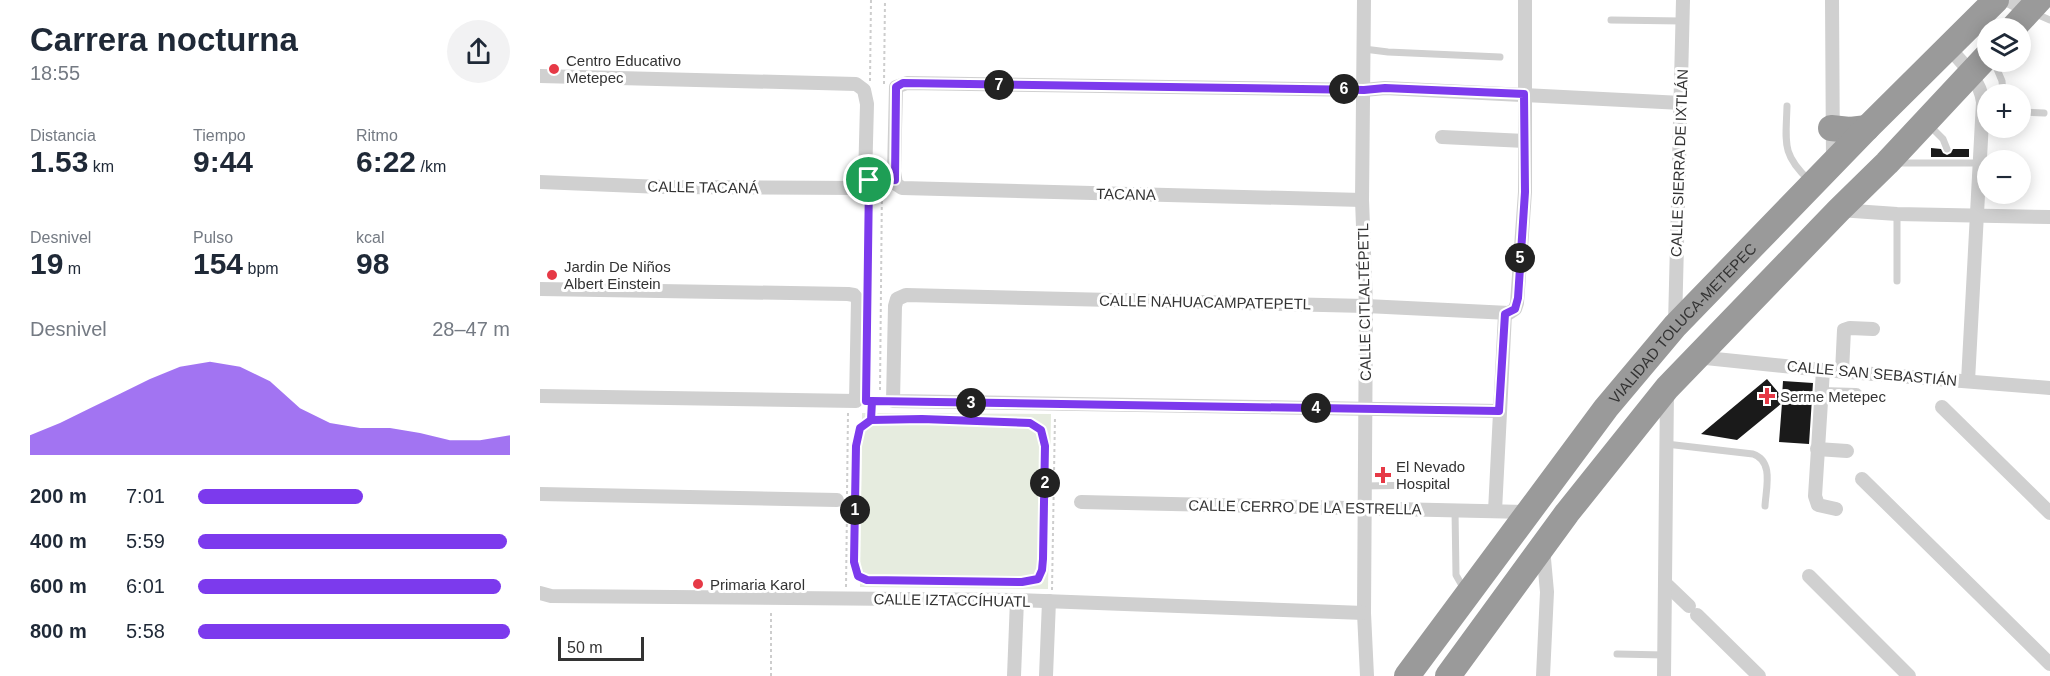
<!DOCTYPE html>
<html lang="es">
<head>
<meta charset="utf-8">
<style>
	body { margin:0; font-family:Arial,sans-serif; background:#f2f2f3; color:#1f2937; height:100vh; display:flex; flex-direction:column; font-size:22px; white-space:nowrap }
	* { box-sizing:border-box; margin:0 }
	p { font-size:20px; color:#747a83 }
	.icon { flex:none; width:33px; height:33px; fill:none; stroke:currentColor; stroke-width:2; stroke-linecap:round; stroke-linejoin:round }
	.map { position:relative; flex:1; overflow:hidden }
	.details { display:flex; flex-direction:column; background:#fff; width:540px }
	.details>* { flex:none }
	.tools { position:absolute; left:1437px; top:18px; display:grid; gap:12px }
	.tools a { display:grid; place-items:center; width:54px; height:54px; border-radius:50%; background:#fff; box-shadow:0 3px 15px #0003; font-size:30px }
	.scale { position:absolute; left:18px; bottom:15px; width:86px; box-sizing:border-box; padding-left:6px; border:3px solid #333; border-top:0; font-size:16px; line-height:21px; white-space:nowrap; color:#333; -webkit-text-stroke:4px #fff; paint-order:stroke }
	.pin { position:absolute; display:grid; place-items:center; width:51px; height:51px; color:#fff; margin:-26px; border:3px solid #fff; border-radius:50%; box-shadow:0 2px 6px #0007 }
	.km { position:absolute; width:30px; height:30px; margin:-15px; border-radius:50%; background:#222; color:#fff; font-size:16px; line-height:30px; text-align:center }
	.round { display:grid; place-items:center; flex:none; width:63px; height:63px; border-radius:32px; background:#f2f2f3 }
	.summary { display:flex; align-items:center; justify-content:space-between; height:102px; padding:0 30px }
	h1 { font-size:33px; font-weight:600; line-height:45px }
	.figures { display:grid; grid-template-columns:repeat(3,1fr); gap:9px; height:102px; padding:6px 30px }
	.figures div { display:grid; align-content:center }
	.figures b { font-size:30px; font-weight:600 }
	.figures small { font-size:16px; font-weight:400 }
	.figures p { font-size:16px }
	.chart { height:168px; padding:12px 30px }
	.chart p { display:flex; justify-content:space-between }
	.chart svg { width:100%; height:108px; margin-top:6px; fill:#7c3aed; opacity:.7 }
	ul { padding:0 30px; list-style:none; font-size:20px }
	li { display:grid; grid-template-columns:96px 72px 1fr; align-items:center; height:45px }
	li i { height:15px; border-radius:8px; background:#7c3aed }
	main { display:flex; flex:1; min-height:0 }
	.map>svg:first-child { display:block }
	.green { fill:#e6ecdf }
	.building { fill:#1a1a1a }
	.lines { fill:none; stroke-linecap:round; stroke-linejoin:round }
	.path { stroke:#cdcdcd; stroke-width:2; stroke-dasharray:3 3; stroke-linecap:butt }
	.lane { stroke:#d0d0d0; stroke-width:7 }
	.street { stroke:#d0d0d0; stroke-width:14 }
	.highway { stroke:#9a9a9a; stroke-width:26 }
	.route-casing { stroke:#fff; stroke-width:12 }
	.route { stroke:#7c3aed; stroke-width:8 }
	.poi-dot { fill:#e63946; stroke:#fff; stroke-width:2 }
	.labels { text-anchor:middle; dominant-baseline:central; stroke-width:6; stroke-linejoin:round; paint-order:stroke }
	.poi-label { font-size:15px; fill:#333; stroke:#fff; text-anchor:start }
	.street-label { font-size:15px; fill:#333; stroke:#fff }
</style>
</head>
<body>
<main>
<section class="details">
<div class="summary"><div><h1>Carrera nocturna</h1><p>18:55</p></div><a class="round"><svg class="icon" aria-label="share" viewBox="0 0 24 24"><path d="M12 15V3M7 8l5-5 5 5M5 13v7h14v-7"/></svg></a></div>
<div class="figures">
<div><p>Distancia</p><b>1.53<small> km</small></b></div>
<div><p>Tiempo</p><b>9:44</b></div>
<div><p>Ritmo</p><b>6:22<small> /km</small></b></div>
</div>
<div class="figures">
<div><p>Desnivel</p><b>19<small> m</small></b></div>
<div><p>Pulso</p><b>154<small> bpm</small></b></div>
<div><p>kcal</p><b>98</b></div>
</div>
<div class="chart"><p><span>Desnivel</span>28–47 m</p>
<svg viewBox="0 0 160 44" preserveAspectRatio="none"><path d="M0 44V36L10 31L20 25L30 19L40 13L50 8L60 6L70 8L80 14L90 25L100 31L110 33L120 33L130 35L140 38L150 38L160 36V44z"/></svg>
</div>
<ul>
<li><b>200 m</b>7:01<i style="width:53%"></i></li>
<li><b>400 m</b>5:59<i style="width:99%"></i></li>
<li><b>600 m</b>6:01<i style="width:97%"></i></li>
<li><b>800 m</b>5:58<i style="width:100%"></i></li>
</ul>
</section>
<div class="map">
<svg width="1510" height="676" viewBox="0 0 1510 676">
	<rect width="100%" height="100%" fill="#fff"/>
	<polygon class="green" points="322,413 511,414 508,589 320,587"/>
	<g class="building">
		<polygon points="1391,148 1401,149 1403,153 1407,155 1411,153 1413,149 1429,149 1429,157 1391,157"/>
		<polygon points="1227,379 1242,397 1243,381 1273,383 1269,444 1239,442 1242,403 1197,440 1161,434"/>
	</g>
	<g class="lines">
		<g class="path">
			<polyline points="330,81 331,0"/>
			<polyline points="344,84 345,0"/>
			<polyline points="327,290 328,197"/>
			<polyline points="340,390 342,185"/>
			<polyline points="329,401 342,401"/>
			<polyline points="331,419 332,401"/>
			<polygon points="382,419 490,423 501,430 505,446 503,559 502,570 498,579 482,582 327,580 318,576 314,562 316,446 320,427 329,420"/>
			<polyline points="307,494 308,413"/>
			<polyline points="306,587 307,509"/>
			<polyline points="512,590 515,416"/>
			<polyline points="231,676 231,610"/>
		</g>
		<g class="lane">
			<polyline points="1494,13 1510,20"/>
			<polyline points="1071,20 1142,21"/>
			<polyline points="824,49 848,52 960,57"/>
			<polyline points="1454,62 1462,81 1463,94"/>
			<path d="M 1247,106 C 1246,142 1241,154 1269,180"/>
			<polyline points="1480,112 1504,113"/>
			<polyline points="1389,125 1403,139 1407,149"/>
			<polyline points="1356,163 1440,163"/>
			<polyline points="1357,281 1357,214"/>
			<path d="M 1126,444 L 1213,454 C 1234,461 1226,488 1225,506"/>
			<polyline points="824,486 883,485"/>
			<polyline points="915,510 916,575 924,589"/>
			<polyline points="1077,654 1125,655"/>
		</g>
		<g class="street">
			<polyline points="824,0 822,200 826,306 824,613 827,676"/>
			<polyline points="1292,0 1293,163"/>
			<polyline points="1468,0 1489,11"/>
			<path d="M 1408,47 C 1423,63 1440,80 1443,102 L 1428,381"/>
			<polyline points="0,76 316,84 324,90 327,104 325,180 324,186 321,188 122,187 0,182"/>
			<polyline points="902,137 985,141"/>
			<polyline points="822,200 362,188 356,184 354,172 356,87 367,83 824,90 845,88 1142,103"/>
			<polyline points="1299,210 1357,214 1510,217"/>
			<polyline points="0,289 308,294 314,295 318,300 316,401 0,396"/>
			<polyline points="1135,325 1143,0"/>
			<polyline points="1156,357 1283,370 1510,388"/>
			<polyline points="1283,370 1275,496 1278,505 1296,509"/>
			<polyline points="1302,372 1304,330 1310,328 1333,329"/>
			<polyline points="1281,394 1316,395"/>
			<polyline points="1402,407 1510,513"/>
			<polyline points="959,411 353,401 355,306 357,299 366,295 826,306 969,313 975,309 977,303 985,192 985,0"/>
			<polyline points="1277,449 1307,451"/>
			<polyline points="1322,479 1510,664"/>
			<polyline points="0,494 297,500"/>
			<polyline points="541,502 988,512"/>
			<polyline points="955,511 965,314"/>
			<polyline points="1269,576 1369,676"/>
			<polyline points="1126,584 1149,606"/>
			<polyline points="0,593 11,596 477,600 824,613"/>
			<polyline points="1157,615 1219,676"/>
			<polyline points="474,676 477,600"/>
			<polyline points="506,676 509,601"/>
			<polyline points="1003,676 1007,592 1003,548"/>
			<polyline points="1124,676 1127,390"/>
		</g>
		<g class="highway">
			<polyline points="1473,28 1499,0"/>
			<polyline points="1291,128 1310,130 1327,128"/>
			<path id="s1" d="M 867,676 L 1066,408 L 1135,326 L 1327,128 L 1456,0"/>
			<polyline points="908,676 1027,513 1127,388 1299,210 1347,163 1448,55"/>
		</g>
	</g>
	<g class="lines">
		<defs>
			<polyline id="route" points="329,180 326,401 332,401 331,420 320,428 316,446 314,562 318,576 327,580 482,582 498,579 502,570 503,559 505,446 501,430 490,423 382,419 331,420 332,401 959,411 965,314 975,309 978,298 985,192 984,94 845,88 824,90 363,83 356,87 356,91 355,180 329,180"/>
		</defs>
		<use href="#route" class="route-casing"/>
		<use href="#route" class="route"/>
	</g>
	<g class="poi-dot">
		<circle cx="14" cy="69" r="6"/>
		<circle cx="12" cy="275" r="6"/>
		<path d="M1224 387h6v6h6v6h-6v6h-6v-6h-6v-6h6z"/>
		<path d="M840 466h6v6h6v6h-6v6h-6v-6h-6v-6h6z"/>
		<circle cx="158" cy="584" r="6"/>
	</g>
	<g class="labels">
		<g class="poi-label">
			<text x="26" y="60">Centro Educativo<tspan x="26" dy="17">Metepec</tspan></text>
			<text x="24" y="266">Jardin De Niños<tspan x="24" dy="17">Albert Einstein</tspan></text>
			<text x="1240" y="396">Serme Metepec</text>
			<text x="856" y="466">El Nevado<tspan x="856" dy="17">Hospital</tspan></text>
			<text x="170" y="584">Primaria Karol</text>
		</g>
		<g class="street-label">
			<text transform="translate(1139 163) rotate(-88)">CALLE SIERRA DE IXTLÁN</text>
			<text transform="translate(163 187) rotate(1)">CALLE TACANÁ</text>
			<text transform="translate(586 194) rotate(1)">TACANA</text>
			<text transform="translate(665 302) rotate(1)">CALLE NAHUACAMPATEPETL</text>
			<text transform="translate(824 302) rotate(-91)">CALLE CITLALTÉPETL</text>
			<text stroke="none"><textPath href="#s1" startOffset="448">VIALIDAD TOLUCA-METEPEC</textPath></text>
			<text transform="translate(1332 373) rotate(5)">CALLE SAN SEBASTIÁN</text>
			<text transform="translate(765 507) rotate(1)">CALLE CERRO DE LA ESTRELLA</text>
			<text transform="translate(412 600) rotate(1)">CALLE IZTACCÍHUATL</text>
		</g>
	</g>
</svg>
<div class="tools">
<a><svg class="icon" aria-label="layers" viewBox="0 0 24 24"><path d="M12 4l9 5-9 5-9-5zM3 14l9 5 9-5"/></svg></a>
<a>+</a>
<a>−</a>
</div>
<div class="scale">50 m</div>
<div class="pin" style="left:329px;top:180px;background:#1e9e55"><svg class="icon" aria-label="arrive" viewBox="0 0 24 24"><path d="M6 21V4h12l-3 4 3 4H6"/></svg></div>
<b class="km" style="left:315px;top:510px">1</b>
<b class="km" style="left:505px;top:483px">2</b>
<b class="km" style="left:431px;top:403px">3</b>
<b class="km" style="left:776px;top:408px">4</b>
<b class="km" style="left:980px;top:258px">5</b>
<b class="km" style="left:804px;top:89px">6</b>
<b class="km" style="left:459px;top:85px">7</b>
</div>
</main>
</body>
</html>
